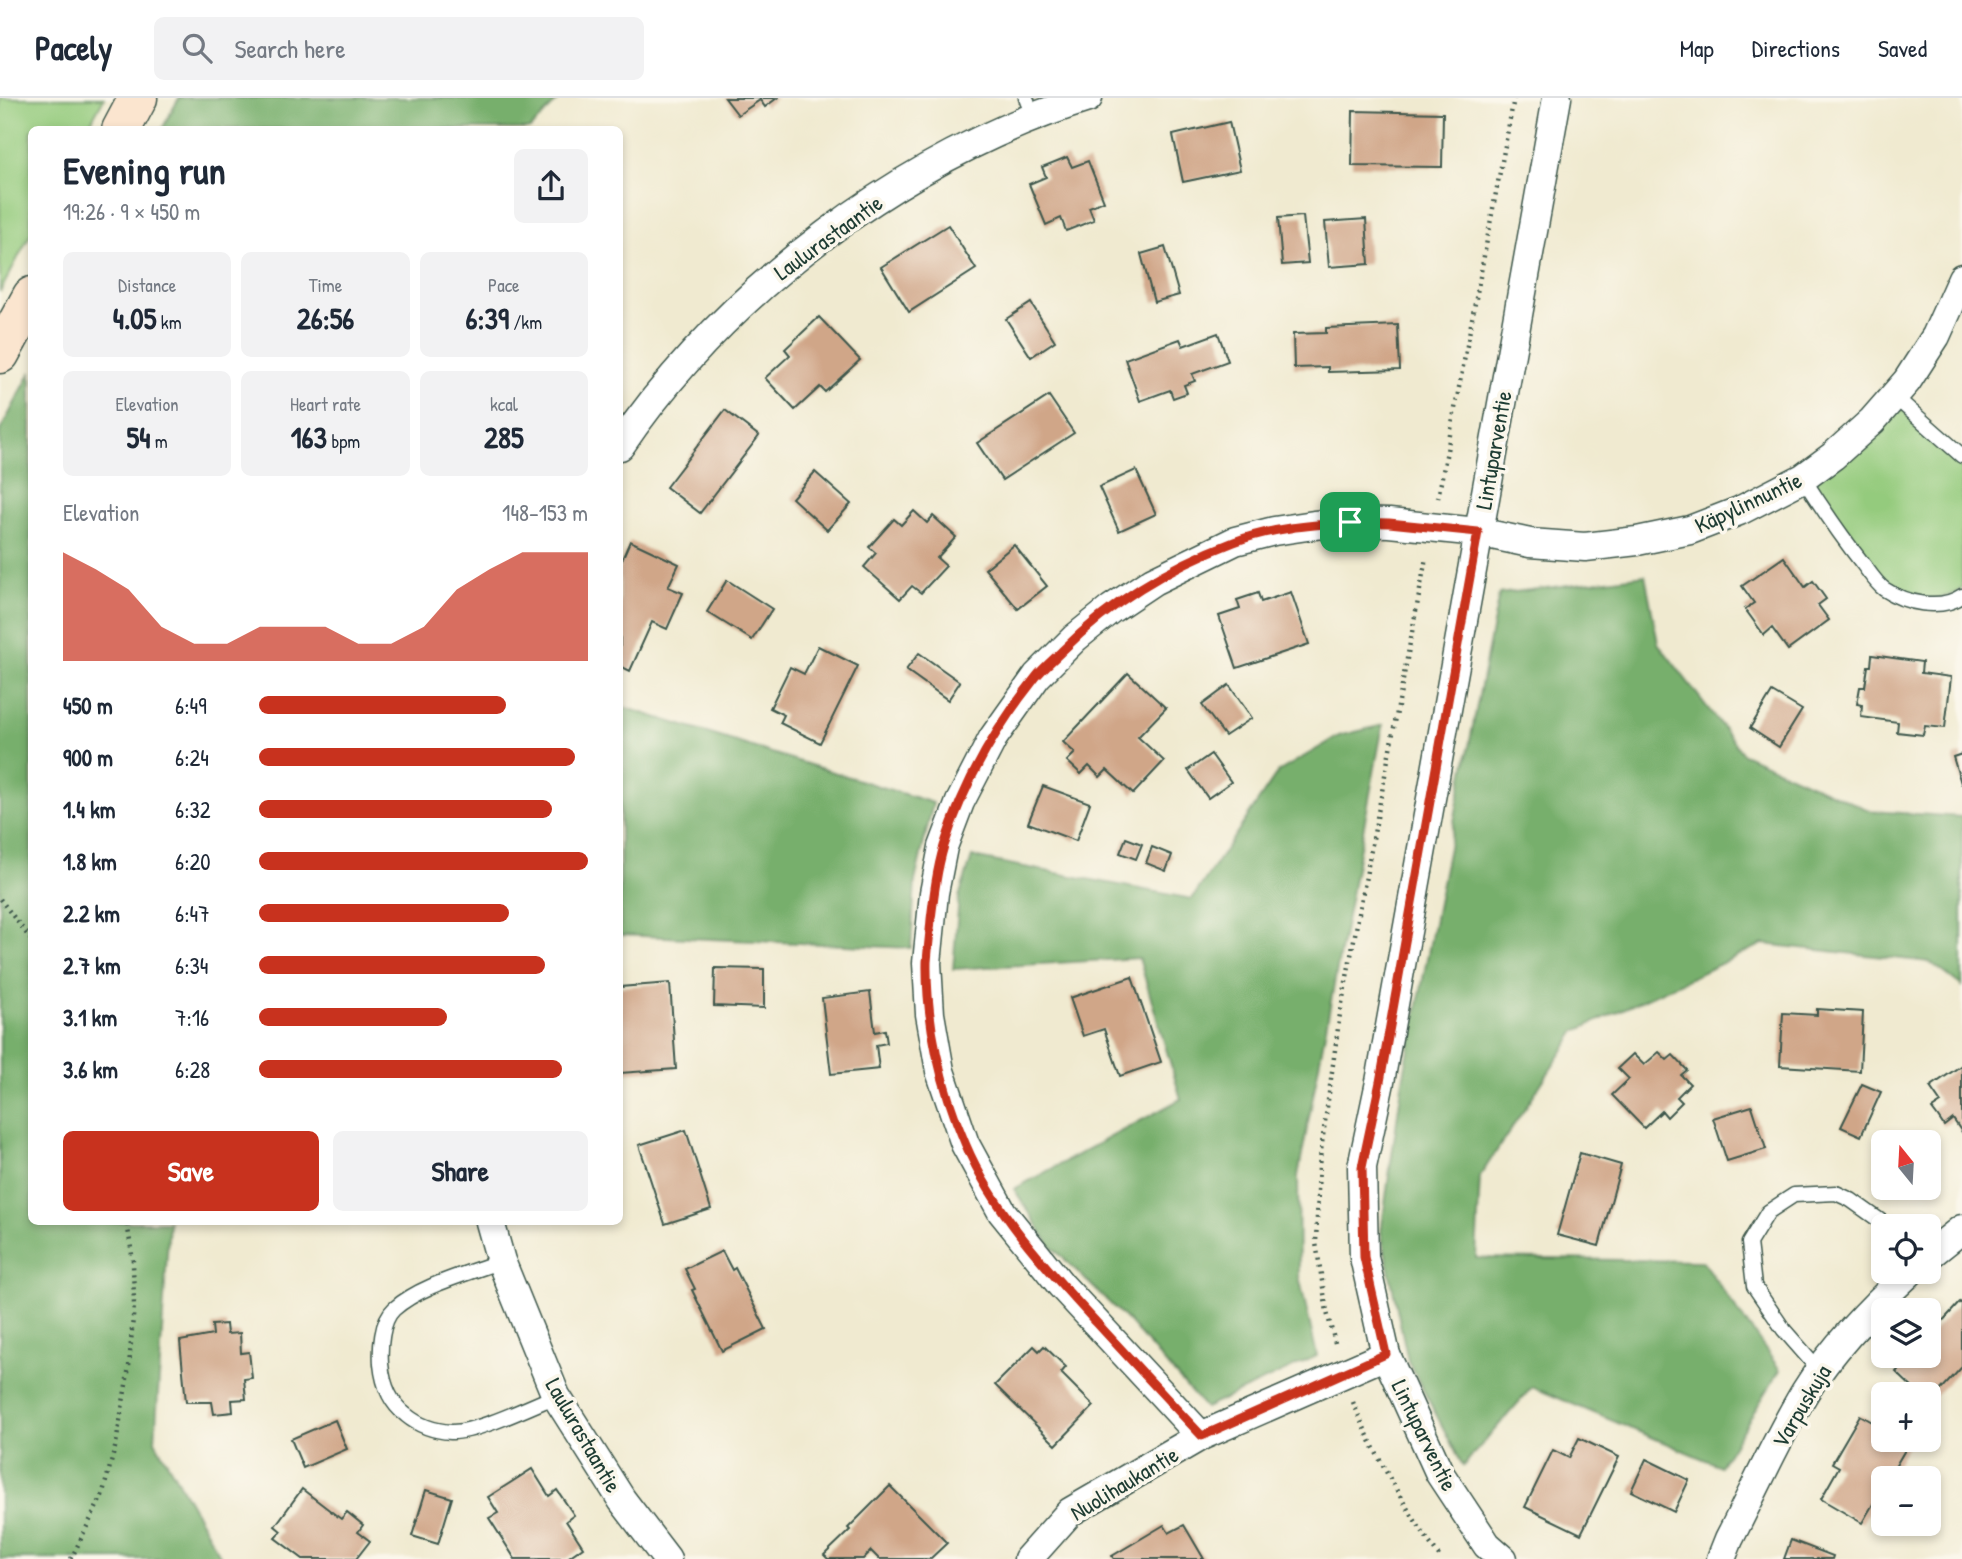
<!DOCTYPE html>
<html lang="en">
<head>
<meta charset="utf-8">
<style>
	body { margin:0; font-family:"Patrick Hand",sans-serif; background:#f2f2f3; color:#1f2937; height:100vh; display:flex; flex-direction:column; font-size:26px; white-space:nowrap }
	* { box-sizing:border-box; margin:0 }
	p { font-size:23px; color:#747a83 }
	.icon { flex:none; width:38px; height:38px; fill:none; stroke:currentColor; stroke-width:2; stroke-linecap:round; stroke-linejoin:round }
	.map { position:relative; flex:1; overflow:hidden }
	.details { position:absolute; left:28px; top:28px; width:595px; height:1099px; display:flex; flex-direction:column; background:#fff; border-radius:10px; box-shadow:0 4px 10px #0003 }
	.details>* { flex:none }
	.needle { width:46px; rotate:342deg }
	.fabs { position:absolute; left:1871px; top:1032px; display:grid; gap:14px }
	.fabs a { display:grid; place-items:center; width:70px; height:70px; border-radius:10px; background:#fff; box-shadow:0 4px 10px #0003; font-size:35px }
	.pin { position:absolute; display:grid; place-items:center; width:60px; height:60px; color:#fff; margin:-30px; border-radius:14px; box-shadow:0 4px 10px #0006 }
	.round { display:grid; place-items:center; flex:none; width:74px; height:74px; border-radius:10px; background:#f2f2f3 }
	.head { display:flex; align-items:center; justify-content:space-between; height:119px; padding:0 35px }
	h1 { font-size:38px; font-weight:700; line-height:52px }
	.metrics { display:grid; grid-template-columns:repeat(3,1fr); gap:10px; height:119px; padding:7px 35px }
	.metrics div { display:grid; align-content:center; border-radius:10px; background:#f2f2f3; text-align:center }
	.metrics b { font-size:30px; font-weight:700 }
	.metrics small { font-size:19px; font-weight:400 }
	.metrics p { font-size:19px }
	.chart { height:196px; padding:14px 35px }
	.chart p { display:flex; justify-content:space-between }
	.chart svg { width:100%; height:126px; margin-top:7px; fill:#c8321e; opacity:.7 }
	.button { display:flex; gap:14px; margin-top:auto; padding:14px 35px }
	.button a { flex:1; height:80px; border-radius:10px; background:#c8321e; color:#fff; font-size:28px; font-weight:700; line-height:80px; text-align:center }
	.button a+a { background:#f2f2f3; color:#1f2937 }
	ul { padding:0 35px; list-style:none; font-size:23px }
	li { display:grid; grid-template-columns:112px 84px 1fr; align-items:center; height:52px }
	li i { height:18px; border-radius:9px; background:#c8321e }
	header { display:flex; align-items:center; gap:42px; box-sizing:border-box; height:98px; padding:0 35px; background:#fff; border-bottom:2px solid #e0e1e3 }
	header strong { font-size:33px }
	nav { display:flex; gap:38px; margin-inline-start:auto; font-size:24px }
	.search { width:490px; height:63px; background:#f2f2f3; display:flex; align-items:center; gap:18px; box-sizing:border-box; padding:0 24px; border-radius:10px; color:#747a83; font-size:26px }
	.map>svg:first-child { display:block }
	.green { fill:#94cb7d; stroke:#5a8458; stroke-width:2 }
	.forest { fill:#77af6c; stroke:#4b7650; stroke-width:2 }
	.building { fill:#d0a688 }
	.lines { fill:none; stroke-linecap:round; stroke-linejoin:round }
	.service-casing { stroke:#3e574b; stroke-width:17 }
	.minor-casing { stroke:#3e574b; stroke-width:31 }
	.secondary-casing { stroke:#3e574b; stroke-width:41 }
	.path { stroke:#3e574b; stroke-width:4.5; stroke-dasharray:2 5; stroke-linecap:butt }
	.service { stroke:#fff; stroke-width:14 }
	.minor { stroke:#fff; stroke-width:28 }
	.secondary { stroke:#fbe5cf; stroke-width:38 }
	.route-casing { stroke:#fff; stroke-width:14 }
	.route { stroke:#c8321e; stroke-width:9 }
	.labels { text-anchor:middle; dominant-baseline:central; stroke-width:7; stroke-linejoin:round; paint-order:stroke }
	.street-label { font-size:23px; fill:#1f3d34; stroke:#fbf7ec }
</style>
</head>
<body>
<header>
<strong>Pacely</strong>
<div class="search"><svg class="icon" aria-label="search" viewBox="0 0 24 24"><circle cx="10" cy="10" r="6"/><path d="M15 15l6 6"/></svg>Search here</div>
<nav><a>Map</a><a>Directions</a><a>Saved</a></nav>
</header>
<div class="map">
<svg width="1962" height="1461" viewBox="0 0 1962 1461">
	<rect width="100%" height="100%" fill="#fbf7ec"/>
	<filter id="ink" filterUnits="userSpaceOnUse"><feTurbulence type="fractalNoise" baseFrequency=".0143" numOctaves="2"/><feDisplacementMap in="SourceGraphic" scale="14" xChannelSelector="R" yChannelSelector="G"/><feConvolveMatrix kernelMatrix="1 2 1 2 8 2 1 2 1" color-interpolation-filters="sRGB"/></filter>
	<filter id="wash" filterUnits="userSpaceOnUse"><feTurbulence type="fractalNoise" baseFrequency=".00686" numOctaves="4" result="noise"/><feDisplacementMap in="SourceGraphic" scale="28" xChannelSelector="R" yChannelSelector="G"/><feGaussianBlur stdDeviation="1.57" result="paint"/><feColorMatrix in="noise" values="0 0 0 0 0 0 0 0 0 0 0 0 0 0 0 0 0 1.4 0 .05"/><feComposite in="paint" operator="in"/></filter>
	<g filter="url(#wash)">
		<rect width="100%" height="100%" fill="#f0ead0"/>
		<g class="green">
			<polygon points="0,0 104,0 87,31 32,32 31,135 0,194"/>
			<path d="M 1896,305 L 1962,364 L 1962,491 C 1940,506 1905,503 1885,485 C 1878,480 1873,470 1867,464 C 1847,437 1829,410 1811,382 Z"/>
		</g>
		<g class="forest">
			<polygon points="179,0 560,0 530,31 162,31"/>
			<polygon points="31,274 32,1124 169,1124 155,1343 222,1461 0,1461 0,333"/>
			<polygon points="1645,477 1658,545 1743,656 1871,713 1962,719 1962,888 1930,864 1763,846 1576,933 1480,1078 1476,1160 1702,1163 1780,1272 1720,1368 1532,1289 1463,1368 1408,1263 1381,1134 1402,987 1499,496"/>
			<polygon points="620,608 933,705 915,783 911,850 620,837"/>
			<polygon points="1383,627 1298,1078 1299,1178 1317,1258 1205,1310 1127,1222 1051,1148 1014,1091 1181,1001 1139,860 953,871 959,799 972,759 1192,801 1278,674 1339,638"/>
		</g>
		<g id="blocks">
			<g class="building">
				<polygon points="725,0 777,0 765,9 760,2 738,17"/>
				<polygon points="1353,13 1443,15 1442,69 1352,68"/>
				<polygon points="1229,24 1240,72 1183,84 1173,37"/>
				<polygon points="1067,59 1072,69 1088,63 1104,103 1089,109 1094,122 1066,133 1061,120 1046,127 1029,86 1046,79 1042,69"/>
				<polygon points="1303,118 1308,165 1282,167 1278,120"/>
				<polygon points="1366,121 1369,166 1329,169 1325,124"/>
				<polygon points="948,127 976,171 909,214 881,169"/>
				<polygon points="1165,149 1179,197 1154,204 1141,156"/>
				<polygon points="1031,205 1055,243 1031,259 1006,221"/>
				<polygon points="819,219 860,262 825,294 820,289 795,312 765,280 790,257 785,251"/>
				<polygon points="1398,227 1400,272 1328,274 1328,269 1294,270 1293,236 1326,235 1326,230"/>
				<polygon points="1218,235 1228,263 1192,276 1195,283 1184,287 1187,295 1173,300 1170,292 1140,303 1125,261 1180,241 1183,248"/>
				<polygon points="1049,298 1074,335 1002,382 977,345"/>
				<polygon points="725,312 759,338 700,415 666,389"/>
				<polygon points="1136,372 1156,416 1119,433 1099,389"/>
				<polygon points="815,374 851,406 827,432 792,400"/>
				<polygon points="914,413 927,425 933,418 956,439 937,460 946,468 921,495 912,488 900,501 864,469 876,455 869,449 894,421 901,427"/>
				<polygon points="630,443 679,466 668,489 683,495 667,531 652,524 630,573 620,568 620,466"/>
				<polygon points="1014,447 1047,488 1018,511 985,471"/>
				<polygon points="1784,459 1805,489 1813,483 1826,501 1818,507 1829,522 1788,552 1772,530 1764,537 1745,511 1754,505 1742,488"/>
				<polygon points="727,482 772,511 752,542 707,514"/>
				<polygon points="1291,494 1309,546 1237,570 1219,518 1240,511 1237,502 1258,495 1261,504"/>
				<polygon points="818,548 858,568 820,645 780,625 784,617 770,610 790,569 804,576"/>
				<polygon points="919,555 960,584 948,602 906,572"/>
				<polygon points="1872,557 1922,564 1921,575 1951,579 1945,630 1925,628 1923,637 1897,634 1898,624 1861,619 1862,607 1857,606 1860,589 1865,589 1868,568 1871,568"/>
				<polygon points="1128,575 1166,610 1138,639 1164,663 1133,696 1107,672 1100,679 1089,668 1081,676 1067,663 1075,655 1063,644"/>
				<polygon points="1229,587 1252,620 1225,638 1202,607"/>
				<polygon points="1772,594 1802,612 1779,649 1750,630"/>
				<polygon points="1211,656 1231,684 1208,700 1188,672"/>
				<polygon points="1962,656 1962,684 1961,685 1953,659"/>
				<polygon points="1043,688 1090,705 1076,743 1028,725"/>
				<polygon points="1126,740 1142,746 1136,761 1120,755"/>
				<polygon points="1152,749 1172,757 1166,773 1146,765"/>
				<polygon points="715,870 764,871 764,910 714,908"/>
				<polygon points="1132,879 1161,964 1120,978 1104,931 1083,938 1070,900"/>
				<polygon points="670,885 676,971 620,975 620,889"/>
				<polygon points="870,894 875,934 885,932 887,945 876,947 879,971 831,976 822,900"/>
				<polygon points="1817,911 1863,914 1860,973 1780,968 1783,915 1817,917"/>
				<polygon points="1659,954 1667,962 1673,957 1687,972 1681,977 1690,986 1677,999 1682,1004 1667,1019 1662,1013 1644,1030 1612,997 1629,981 1618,970 1633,956 1644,967"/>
				<polygon points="1962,967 1962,1034 1953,1021 1944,1028 1938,1019 1932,1011 1941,1005 1930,989"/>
				<polygon points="1862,986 1881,994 1861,1038 1841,1029"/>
				<polygon points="1752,1008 1766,1051 1727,1063 1713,1020"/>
				<polygon points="686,1032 711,1111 665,1126 639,1047"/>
				<polygon points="1580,1055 1621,1067 1599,1148 1557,1137"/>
				<polygon points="722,1153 732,1172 735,1170 766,1231 722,1253 692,1192 695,1191 685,1171"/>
				<polygon points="1960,1204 1962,1206 1962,1269 1928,1306 1928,1297 1920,1297 1896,1274 1911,1258 1928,1258 1928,1239"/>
				<polygon points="226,1226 227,1236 240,1235 241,1255 249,1254 252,1280 244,1281 246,1301 232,1302 233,1314 214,1316 212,1304 186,1304 180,1243 213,1237 212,1227"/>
				<polygon points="1034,1248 1039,1253 1044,1248 1066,1269 1061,1275 1094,1308 1056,1347 995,1287"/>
				<polygon points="1860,1317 1883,1330 1883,1342 1904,1342 1909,1345 1888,1381 1883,1381 1883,1389 1862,1425 1821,1401 1839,1369 1832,1365"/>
				<polygon points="335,1322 347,1351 303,1370 291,1341"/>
				<polygon points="1579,1340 1619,1359 1581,1436 1525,1409 1553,1352 1569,1360"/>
				<polygon points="1646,1361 1689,1382 1674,1414 1631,1393"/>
				<polygon points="532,1371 549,1398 557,1392 574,1417 566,1423 583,1449 566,1461 515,1461 489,1420 498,1415 488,1399"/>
				<polygon points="890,1388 947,1445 930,1461 879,1461 871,1453 863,1461 828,1461 824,1457 850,1432 848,1430"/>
				<polygon points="302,1391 341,1421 347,1414 363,1427 358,1434 370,1443 356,1461 303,1461 275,1440 281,1433 275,1428"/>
				<polygon points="426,1392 452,1400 438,1446 412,1438"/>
				<polygon points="1164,1427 1169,1435 1184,1427 1204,1461 1114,1461 1112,1458"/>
				<polygon points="1791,1442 1833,1458 1832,1461 1784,1461"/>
			</g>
		</g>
	</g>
	<g filter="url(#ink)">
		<use href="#blocks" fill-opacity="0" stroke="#3e574b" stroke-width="2"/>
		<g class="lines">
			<defs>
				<g id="service">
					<polyline points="1026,0 1033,18"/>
					<polyline points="1894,298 1962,358"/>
					<path d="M 1803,380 C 1822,410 1841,438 1863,466 C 1869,474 1876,485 1884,491 C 1905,505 1940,513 1962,498"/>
					<path d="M 501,1163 C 467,1176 421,1187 394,1211 C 381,1223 380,1251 381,1266 C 383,1286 390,1305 406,1317 C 418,1327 435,1333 451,1334 C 476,1335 531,1308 556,1298"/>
					<polyline points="1820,1273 1784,1232 1754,1188 1749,1145 1768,1114 1794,1097 1836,1095 1851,1102 1889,1129"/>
				</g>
				<g id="minor">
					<path d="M 620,348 C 728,190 905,57 1088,0"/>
					<polyline points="490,1124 501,1163 556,1298 622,1402 667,1461"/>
					<polyline points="1928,1158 1962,1131"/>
					<polyline points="1201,1338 1061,1187 1002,1114 965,1046 940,973 930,916 927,865 934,795 943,749 960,704 993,640 1037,578 1075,540 1111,511 1153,483 1235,443 1274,433 1314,427 1350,424 1389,425 1478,434 1530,445 1585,449 1637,443 1690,432 1739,413 1803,380 1833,358 1872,323 1907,283 1936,238 1962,180"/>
					<polyline points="1028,1461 1070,1414 1201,1338 1386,1257"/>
					<polyline points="1503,1461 1487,1447 1440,1376 1386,1257 1364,1159 1362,1069 1380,984 1557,0"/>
					<path d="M 1721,1461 L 1729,1441 C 1754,1393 1777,1340 1805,1294 C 1833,1249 1871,1210 1910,1174"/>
				</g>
				<g id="secondary">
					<polyline points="121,32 138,0"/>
					<polyline points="0,256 32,198"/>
				</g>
			</defs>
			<use href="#service" class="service-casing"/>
			<use href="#minor" class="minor-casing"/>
			<use href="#secondary" class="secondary-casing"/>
			<g class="path">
				<polyline points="1438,400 1514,0"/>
				<polyline points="0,801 32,843"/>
				<polyline points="1335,1245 1327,1214 1316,1145 1319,1067 1340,916 1426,460"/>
				<path d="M 1353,1304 C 1376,1360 1406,1412 1441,1461"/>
				<polyline points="71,1461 102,1398 116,1346 129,1269 134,1207 133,1163 127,1124"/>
			</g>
			<use href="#service" class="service"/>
			<use href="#minor" class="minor"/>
			<use href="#secondary" class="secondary"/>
		</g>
	</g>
	<g class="lines" filter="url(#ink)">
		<defs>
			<path id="route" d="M 1350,424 L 1389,425 L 1478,434 L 1380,984 L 1362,1069 L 1364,1159 L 1386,1256 L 1202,1338 C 1166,1300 1131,1262 1096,1224 C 1046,1170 994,1114 965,1045 C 941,989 926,925 927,864 C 928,850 930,835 931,821 C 934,796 937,771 944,748 C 963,687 996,629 1036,579 C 1043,570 1053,562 1062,553 C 1110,505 1170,468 1234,444 C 1270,430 1311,427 1350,424 Z"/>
		</defs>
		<use href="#route" class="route-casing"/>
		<use href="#route" class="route"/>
	</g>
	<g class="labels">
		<g class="street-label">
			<text transform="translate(828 139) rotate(-36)">Laulurastaantie</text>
			<text transform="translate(1493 352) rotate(-80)">Lintuparventie</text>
			<text transform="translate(1748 404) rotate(-25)">Käpylinnuntie</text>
			<text transform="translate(1801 1308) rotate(-59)">Varpuskuja</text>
			<text transform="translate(584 1337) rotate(60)">Laulurastaantie</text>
			<text transform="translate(1425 1337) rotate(64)">Lintuparventie</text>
			<text transform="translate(1124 1385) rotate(-31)">Nuolihaukantie</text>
		</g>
	</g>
</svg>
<div class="fabs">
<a><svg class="needle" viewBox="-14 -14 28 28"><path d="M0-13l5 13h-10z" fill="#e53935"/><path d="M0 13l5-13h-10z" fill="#747a83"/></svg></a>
<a><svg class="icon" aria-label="locate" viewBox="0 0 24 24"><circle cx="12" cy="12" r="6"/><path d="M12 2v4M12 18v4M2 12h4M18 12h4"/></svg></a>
<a><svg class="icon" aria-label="layers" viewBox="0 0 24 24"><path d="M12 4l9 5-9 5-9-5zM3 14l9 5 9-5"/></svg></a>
<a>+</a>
<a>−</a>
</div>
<div class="pin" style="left:1350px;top:424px;background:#1e9e55"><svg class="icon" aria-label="arrive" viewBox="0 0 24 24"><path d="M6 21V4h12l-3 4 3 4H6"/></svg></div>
<section class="details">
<div class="head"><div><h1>Evening run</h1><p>19:26 · 9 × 450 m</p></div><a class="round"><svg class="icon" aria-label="share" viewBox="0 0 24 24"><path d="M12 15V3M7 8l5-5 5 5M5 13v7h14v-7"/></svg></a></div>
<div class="metrics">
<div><p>Distance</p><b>4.05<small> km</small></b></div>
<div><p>Time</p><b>26:56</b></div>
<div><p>Pace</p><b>6:39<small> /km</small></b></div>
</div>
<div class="metrics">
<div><p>Elevation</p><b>54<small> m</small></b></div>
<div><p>Heart rate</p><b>163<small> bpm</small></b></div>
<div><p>kcal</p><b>285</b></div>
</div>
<div class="chart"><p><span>Elevation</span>148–153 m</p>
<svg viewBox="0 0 160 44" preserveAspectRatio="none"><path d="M0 44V6L10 12L20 19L30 32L40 38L50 38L60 32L70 32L80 32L90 38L100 38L110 32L120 19L130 12L140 6L150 6L160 6V44z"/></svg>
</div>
<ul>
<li><b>450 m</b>6:49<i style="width:75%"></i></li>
<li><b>900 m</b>6:24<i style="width:96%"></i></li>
<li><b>1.4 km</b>6:32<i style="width:89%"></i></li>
<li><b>1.8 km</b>6:20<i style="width:100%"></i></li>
<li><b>2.2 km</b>6:47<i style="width:76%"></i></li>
<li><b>2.7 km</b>6:34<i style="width:87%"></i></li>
<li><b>3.1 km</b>7:16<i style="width:57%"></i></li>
<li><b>3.6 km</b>6:28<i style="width:92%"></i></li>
</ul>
<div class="button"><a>Save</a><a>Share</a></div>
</section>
</div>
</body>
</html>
